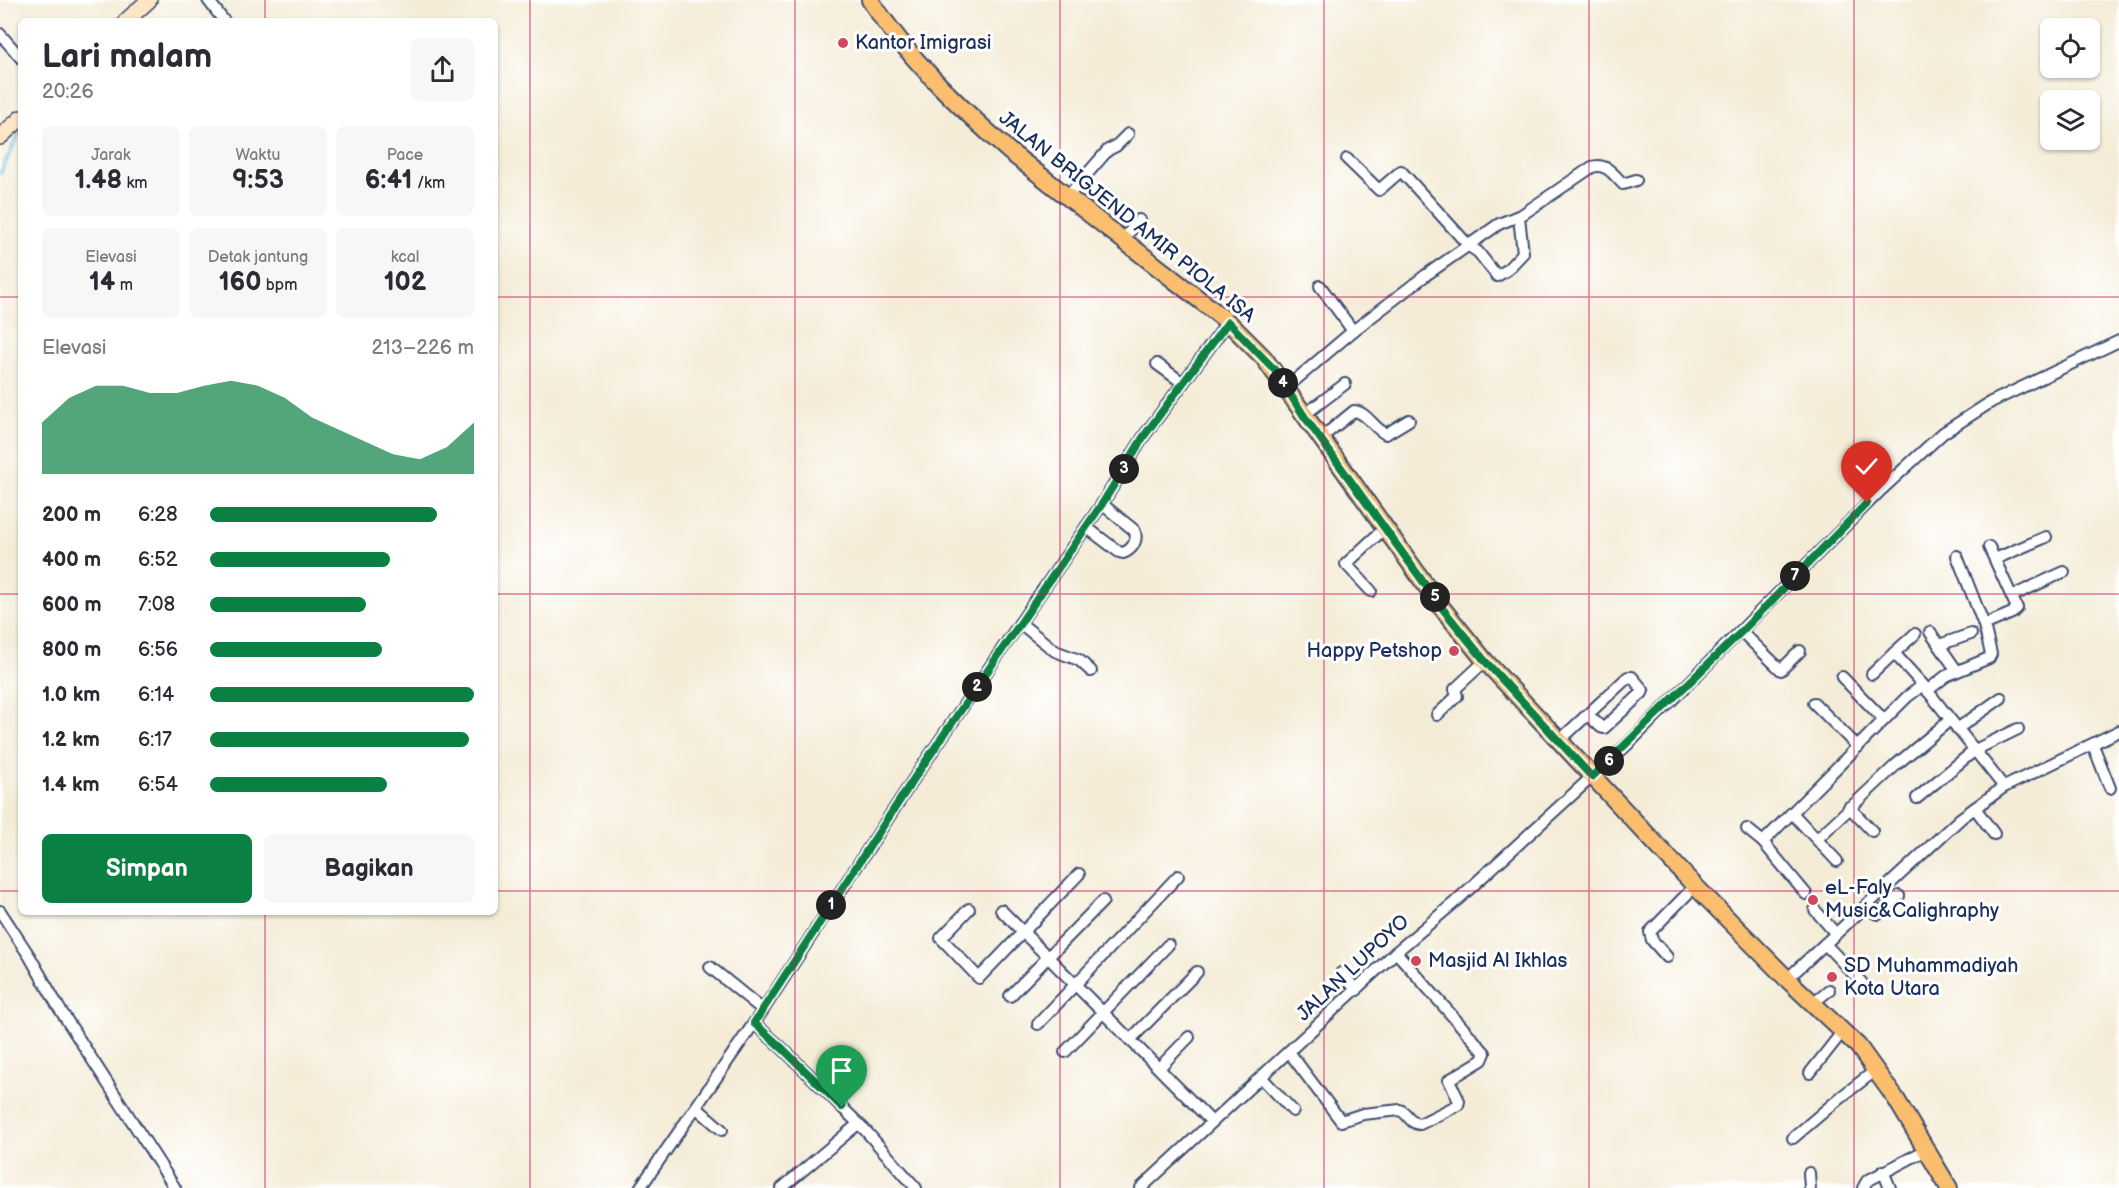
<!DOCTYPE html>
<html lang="id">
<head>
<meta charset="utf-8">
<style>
	body { margin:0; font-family:"Balsamiq Sans",sans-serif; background:#f7f7f7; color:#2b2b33; height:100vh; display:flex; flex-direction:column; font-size:22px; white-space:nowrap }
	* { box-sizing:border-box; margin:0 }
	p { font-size:20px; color:#7c7c81 }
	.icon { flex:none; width:33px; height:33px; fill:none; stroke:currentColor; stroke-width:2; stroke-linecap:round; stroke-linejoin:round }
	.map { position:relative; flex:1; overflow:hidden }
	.drawer { position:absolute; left:18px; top:18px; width:480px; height:897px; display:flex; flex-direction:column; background:#fff; border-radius:9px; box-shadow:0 2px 4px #0004 }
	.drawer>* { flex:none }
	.buttons { position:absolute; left:2040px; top:18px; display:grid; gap:12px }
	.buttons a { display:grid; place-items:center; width:60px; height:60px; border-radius:9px; background:#fff; box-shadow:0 2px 4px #0004; font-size:30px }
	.pin { position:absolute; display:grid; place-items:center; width:51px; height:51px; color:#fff; margin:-62px -26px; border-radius:50% 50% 50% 0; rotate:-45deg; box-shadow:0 0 6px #0007 }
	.pin .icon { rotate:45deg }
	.km { position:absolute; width:30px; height:30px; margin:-15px; border-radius:50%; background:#222; color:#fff; font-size:16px; line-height:30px; text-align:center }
	.round { display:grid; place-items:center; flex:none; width:63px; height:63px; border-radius:9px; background:#f7f7f7 }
	.overview { display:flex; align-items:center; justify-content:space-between; height:102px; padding:0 24px }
	h1 { font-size:33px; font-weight:700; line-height:45px }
	.figures { display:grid; grid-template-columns:repeat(3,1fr); gap:9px; height:102px; padding:6px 24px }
	.figures div { display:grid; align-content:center; border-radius:9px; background:#f7f7f7; text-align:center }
	.figures b { font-size:26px; font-weight:700 }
	.figures small { font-size:16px; font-weight:400 }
	.figures p { font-size:16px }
	.chart { height:168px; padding:12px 24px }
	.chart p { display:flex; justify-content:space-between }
	.chart svg { width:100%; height:108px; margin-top:6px; fill:#0b8043; opacity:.7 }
	.button { display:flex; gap:12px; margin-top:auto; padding:12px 24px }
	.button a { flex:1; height:69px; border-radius:9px; background:#0b8043; color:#fff; font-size:24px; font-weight:700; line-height:69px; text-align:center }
	.button a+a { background:#f7f7f7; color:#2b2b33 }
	ul { padding:0 24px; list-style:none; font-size:20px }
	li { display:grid; grid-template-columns:96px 72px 1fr; align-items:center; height:45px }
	li i { height:15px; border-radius:8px; background:#0b8043 }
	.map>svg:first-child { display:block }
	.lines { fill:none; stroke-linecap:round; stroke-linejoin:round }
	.stream { stroke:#5db3da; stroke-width:3 }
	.street-casing { stroke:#3c4b70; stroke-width:14 }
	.secondary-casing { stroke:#3c4b70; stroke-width:18 }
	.primary-casing { stroke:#3c4b70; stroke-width:20 }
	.street { stroke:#fff; stroke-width:10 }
	.secondary { stroke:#fde5c5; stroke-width:15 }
	.primary { stroke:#fabe6e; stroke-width:16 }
	.route-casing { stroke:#fff; stroke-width:12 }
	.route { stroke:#0b8043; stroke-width:8 }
	.grid { fill:none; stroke:#c2185b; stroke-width:1.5; stroke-opacity:0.55 }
	.poi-dot { fill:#d1495b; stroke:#fff; stroke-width:2 }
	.labels { text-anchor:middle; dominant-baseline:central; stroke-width:6; stroke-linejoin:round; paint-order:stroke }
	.poi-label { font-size:20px; fill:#1b2f5e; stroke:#fff; text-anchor:start }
	.street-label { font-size:20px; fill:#1b2f5e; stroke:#fff }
</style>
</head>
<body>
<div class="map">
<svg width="2119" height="1188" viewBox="0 0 2119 1188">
	<rect width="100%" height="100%" fill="#fff"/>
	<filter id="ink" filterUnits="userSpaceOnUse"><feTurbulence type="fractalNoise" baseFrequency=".0167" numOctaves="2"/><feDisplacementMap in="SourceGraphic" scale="12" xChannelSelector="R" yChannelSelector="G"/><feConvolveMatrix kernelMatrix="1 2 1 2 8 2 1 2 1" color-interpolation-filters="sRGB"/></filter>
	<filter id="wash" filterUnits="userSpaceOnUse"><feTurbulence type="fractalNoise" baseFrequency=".008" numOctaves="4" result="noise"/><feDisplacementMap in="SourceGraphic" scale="24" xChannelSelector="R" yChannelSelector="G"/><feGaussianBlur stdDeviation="1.35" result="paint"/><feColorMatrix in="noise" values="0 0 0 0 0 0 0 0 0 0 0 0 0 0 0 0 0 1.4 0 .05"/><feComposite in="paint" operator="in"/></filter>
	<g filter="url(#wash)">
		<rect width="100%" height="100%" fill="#f4ecd7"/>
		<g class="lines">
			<polyline class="stream" points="0,174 21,130"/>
		</g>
	</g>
	<g filter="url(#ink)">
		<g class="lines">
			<defs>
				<g id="street">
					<polyline points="208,0 224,21"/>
					<polyline points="0,34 21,58"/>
					<polyline points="1347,159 1379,190 1401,171 1469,246 1478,252 1497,276 1507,270 1523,253 1519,217"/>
					<polyline points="1068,196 1108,150 1116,146 1128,134"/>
					<polyline points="1123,240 1139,220"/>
					<polyline points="1320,286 1353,331"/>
					<polyline points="1157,364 1183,383"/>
					<path d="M 1286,388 L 1353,331 L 1426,275 L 1499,224 L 1523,214 L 1592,167 C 1606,162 1614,175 1623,184 L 1636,180"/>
					<polyline points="1304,415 1345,384"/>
					<path d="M 1321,438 L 1354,411 C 1367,412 1374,429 1386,434 L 1409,420"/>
					<path d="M 1086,527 L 1119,552 L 1123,553 C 1132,550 1139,540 1134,530 L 1102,504"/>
					<polyline points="1995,559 2046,537"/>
					<polyline points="1371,591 1346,564 1385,528"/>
					<polyline points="2012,596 2064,572"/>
					<polyline points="1984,625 2012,613 2017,608 1989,547"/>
					<polyline points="1741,631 1781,670 1800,651"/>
					<polyline points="1930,632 1957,671"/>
					<polyline points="1915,634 1894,653 1923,685"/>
					<polyline points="1939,645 1971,634"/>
					<polyline points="1091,671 1079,660 1055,651 1020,623 1102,504 1144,436 1228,322"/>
					<polyline points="1872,674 1894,653"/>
					<polyline points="1842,677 1884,720"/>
					<polyline points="1927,691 1946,676 1989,658 1991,654 1984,625 1957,556"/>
					<polyline points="1814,703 1858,747"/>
					<polyline points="1437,715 1457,696 1455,689 1485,661"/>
					<polyline points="1957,729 2001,698"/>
					<polyline points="1558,742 1628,677 1632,677 1643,690 1642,693 1604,728 1601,727 1588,715"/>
					<polyline points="2093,745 2110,788"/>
					<polyline points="1917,798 1975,750 2018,729"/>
					<polyline points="1849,807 1872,831"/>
					<polyline points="1975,808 1994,834"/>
					<polyline points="1792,813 1837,861"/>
					<polyline points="1747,829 1763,842"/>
					<polyline points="1817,839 1897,764 1950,720"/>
					<polyline points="1806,894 1763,842 1884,720 1907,697 1923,685 2004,787"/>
					<polyline points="1867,906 1875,913 1879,914 1899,896"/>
					<polyline points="969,909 941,938 979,978 1079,874"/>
					<polyline points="1001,910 1212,1122"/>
					<polyline points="1815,910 1836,934"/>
					<polyline points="0,911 30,957 59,1008 175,1188"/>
					<polyline points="1825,944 1862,983"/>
					<polyline points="1667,957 1652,940 1650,932 1695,886"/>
					<polyline points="710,967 763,1010"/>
					<polyline points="1341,973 1357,990"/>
					<polyline points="1787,979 1961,818 2004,787 2119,731"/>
					<polyline points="1010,996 1103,901"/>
					<polyline points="1813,1003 1829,990"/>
					<polyline points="754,1023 783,1049 865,1130 916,1188"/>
					<polyline points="1038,1024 1178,876"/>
					<polyline points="1130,1040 1197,972"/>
					<polyline points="1065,1052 1168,945"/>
					<path d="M 1289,1052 L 1341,1121 L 1363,1114 L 1400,1110 C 1408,1113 1410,1124 1420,1124 L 1458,1105 L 1459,1101 L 1449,1080 L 1482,1060 L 1485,1053 L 1396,952"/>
					<polyline points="1159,1068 1189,1037"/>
					<polyline points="1810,1073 1843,1031"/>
					<polyline points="1262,1078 1293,1111"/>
					<polyline points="697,1108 722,1130"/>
					<polyline points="1793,1138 1841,1097 1876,1070"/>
					<polyline points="1883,1171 1890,1188"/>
					<polyline points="1809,1173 1810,1188"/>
					<polyline points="640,1188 763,1010 915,777 1020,623"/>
					<polyline points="782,1188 858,1124"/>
					<polyline points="1141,1188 1396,952 1455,902 1630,742 1881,490 1943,433 1991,402 2119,341"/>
					<polyline points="1863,1188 1867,1181 1926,1150"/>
				</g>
				<g id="secondary">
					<polyline points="126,21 149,0"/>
					<polyline points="0,137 21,118"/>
				</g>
				<path id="primary" d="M 870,0 C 908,58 957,105 1009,151 L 1228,322 L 1264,358 L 1442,608 L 1485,661 L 1695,886 L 1787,979 L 1858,1046 L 1896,1099 L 1949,1188"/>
			</defs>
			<use href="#street" class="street-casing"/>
			<use href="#secondary" class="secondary-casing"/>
			<use href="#primary" class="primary-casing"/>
			<use href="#street" class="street"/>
			<use href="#secondary" class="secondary"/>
			<use href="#primary" class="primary"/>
		</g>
	</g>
	<g class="lines" filter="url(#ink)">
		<defs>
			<polyline id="route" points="842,1107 783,1049 754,1023 915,777 1102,504 1144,436 1228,322 1274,369 1304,416 1442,608 1485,661 1592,777 1741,632 1867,503"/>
		</defs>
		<use href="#route" class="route-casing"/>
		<use href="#route" class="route"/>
	</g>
	<path class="grid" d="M 265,0 L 265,21M 530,0 L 530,1188M 795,0 L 795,1188M 1060,0 L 1060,1188M 1324,0 L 1324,1188M 1589,0 L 1589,1188M 1854,0 L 1854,1188M 0,297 L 21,297M 495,297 L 2119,297M 0,594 L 21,594M 495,594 L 2119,594M 0,891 L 21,891M 495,891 L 2119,891M 265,912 L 265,1188"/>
	<g class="poi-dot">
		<circle cx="843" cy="43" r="6"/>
		<circle cx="1454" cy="651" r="6"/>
		<circle cx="1813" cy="900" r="6"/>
		<circle cx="1416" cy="961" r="6"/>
		<circle cx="1832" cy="977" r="6"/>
	</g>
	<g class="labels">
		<g class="poi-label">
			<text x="855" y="43">Kantor Imigrasi</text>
			<text x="1442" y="651" text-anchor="end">Happy Petshop</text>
			<text x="1825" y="888">eL-Faly<tspan x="1825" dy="23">Music&amp;Calighraphy</tspan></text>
			<text x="1428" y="961">Masjid Al Ikhlas</text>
			<text x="1844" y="966">SD Muhammadiyah<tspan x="1844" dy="23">Kota Utara</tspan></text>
		</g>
		<g class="street-label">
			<text transform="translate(1127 217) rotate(39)">JALAN BRIGJEND AMIR PIOLA ISA</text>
			<text transform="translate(1353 968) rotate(-43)">JALAN LUPOYO</text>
		</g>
	</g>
</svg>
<div class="buttons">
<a><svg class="icon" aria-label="locate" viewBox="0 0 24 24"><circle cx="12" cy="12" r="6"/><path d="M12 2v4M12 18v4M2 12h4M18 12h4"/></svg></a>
<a><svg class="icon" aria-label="layers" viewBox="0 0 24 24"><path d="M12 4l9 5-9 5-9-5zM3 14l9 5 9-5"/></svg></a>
</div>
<div class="pin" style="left:842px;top:1107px;background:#1e9e55"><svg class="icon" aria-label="arrive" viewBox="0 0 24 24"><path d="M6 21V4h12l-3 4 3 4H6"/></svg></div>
<div class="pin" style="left:1867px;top:503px;background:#d93025"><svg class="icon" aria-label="check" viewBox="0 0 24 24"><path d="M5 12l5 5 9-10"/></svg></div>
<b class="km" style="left:831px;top:905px">1</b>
<b class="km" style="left:977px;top:687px">2</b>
<b class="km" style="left:1124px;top:469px">3</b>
<b class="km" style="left:1283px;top:383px">4</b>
<b class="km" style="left:1435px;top:597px">5</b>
<b class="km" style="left:1609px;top:761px">6</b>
<b class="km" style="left:1795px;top:576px">7</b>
<section class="drawer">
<div class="overview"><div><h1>Lari malam</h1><p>20:26</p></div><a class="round"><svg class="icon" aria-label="share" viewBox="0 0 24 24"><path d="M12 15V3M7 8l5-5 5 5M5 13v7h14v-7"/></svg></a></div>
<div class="figures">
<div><p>Jarak</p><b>1.48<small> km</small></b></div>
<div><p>Waktu</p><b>9:53</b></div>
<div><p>Pace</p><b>6:41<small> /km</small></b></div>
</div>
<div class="figures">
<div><p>Elevasi</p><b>14<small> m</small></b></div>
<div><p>Detak jantung</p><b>160<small> bpm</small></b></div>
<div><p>kcal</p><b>102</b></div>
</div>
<div class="chart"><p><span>Elevasi</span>213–226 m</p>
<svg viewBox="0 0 160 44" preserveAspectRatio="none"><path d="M0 44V23L10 13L20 8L30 8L40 11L50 11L60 8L70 6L80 8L90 13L100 21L110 26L120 31L130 36L140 38L150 33L160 23V44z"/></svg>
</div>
<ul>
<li><b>200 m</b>6:28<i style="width:86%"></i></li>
<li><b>400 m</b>6:52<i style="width:68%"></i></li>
<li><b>600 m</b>7:08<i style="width:59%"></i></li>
<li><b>800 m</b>6:56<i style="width:65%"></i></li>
<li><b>1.0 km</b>6:14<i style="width:100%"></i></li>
<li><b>1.2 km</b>6:17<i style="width:98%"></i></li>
<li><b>1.4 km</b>6:54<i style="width:67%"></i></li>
</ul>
<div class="button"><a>Simpan</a><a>Bagikan</a></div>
</section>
</div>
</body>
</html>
